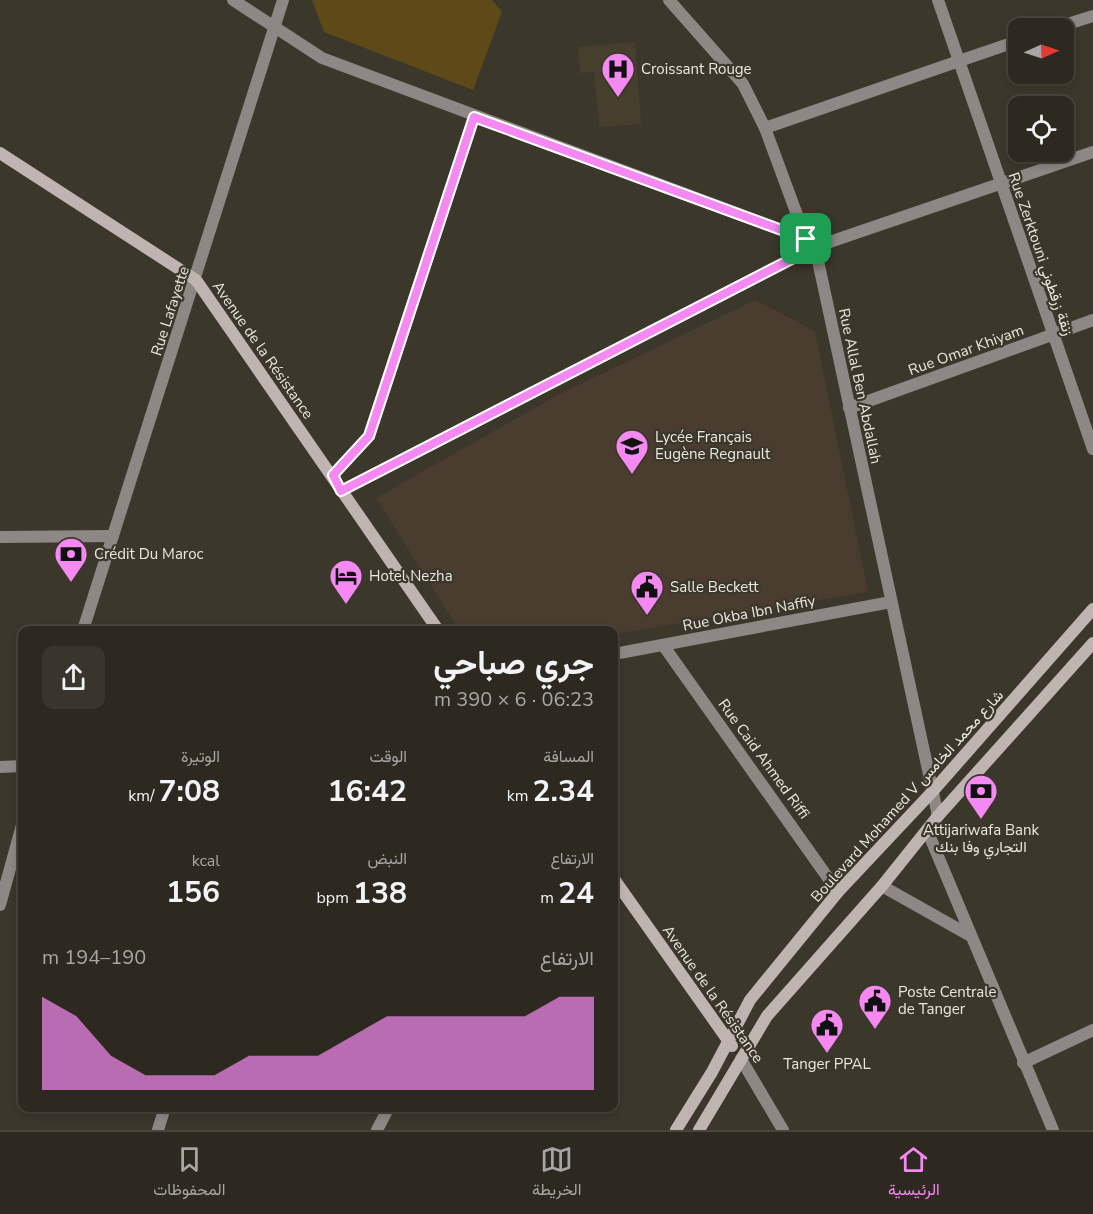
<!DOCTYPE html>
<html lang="ar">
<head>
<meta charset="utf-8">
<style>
	body { margin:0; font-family:"Nunito Sans",Vazirmatn,sans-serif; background:#39352d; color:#f1f3f6; direction:rtl; height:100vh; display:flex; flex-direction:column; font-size:22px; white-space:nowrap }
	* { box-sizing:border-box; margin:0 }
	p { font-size:20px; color:#a7a6a5 }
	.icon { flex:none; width:33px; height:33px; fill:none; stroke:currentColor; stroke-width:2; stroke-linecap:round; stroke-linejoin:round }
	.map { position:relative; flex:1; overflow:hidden; direction:ltr }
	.drawer { position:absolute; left:18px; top:626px; width:600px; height:486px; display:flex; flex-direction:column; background:#2d2920; border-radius:12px; box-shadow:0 3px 9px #0003,0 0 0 2px #48453e; direction:rtl }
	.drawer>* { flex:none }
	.needle { width:39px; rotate:87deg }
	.controls { position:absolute; left:1008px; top:18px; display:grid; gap:12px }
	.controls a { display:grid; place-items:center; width:66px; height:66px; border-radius:12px; background:#2d2920; box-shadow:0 3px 9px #0003,0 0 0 2px #48453e; font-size:30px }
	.pin { position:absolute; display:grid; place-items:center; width:51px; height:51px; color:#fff; margin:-26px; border-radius:12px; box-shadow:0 3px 9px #0006 }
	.round { display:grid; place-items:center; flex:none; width:63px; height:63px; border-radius:12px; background:#39352d }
	.overview { display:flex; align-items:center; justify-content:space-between; height:102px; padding:0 24px }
	h1 { font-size:33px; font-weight:700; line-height:45px }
	.figures { display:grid; grid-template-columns:repeat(3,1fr); gap:9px; height:102px; padding:6px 24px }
	.figures div { display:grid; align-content:center }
	.figures b { font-size:30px; font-weight:700 }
	.figures small { font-size:16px; font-weight:400 }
	.figures p { font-size:16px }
	.chart { height:168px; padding:12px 24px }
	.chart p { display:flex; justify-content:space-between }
	.chart svg { width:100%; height:108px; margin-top:6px; fill:#f489f1; opacity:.7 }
	.menu { display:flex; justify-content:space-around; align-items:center; height:84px; border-top:2px solid #48453e; background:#2d2920; font-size:16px; color:#a7a6a5 }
	.menu a { display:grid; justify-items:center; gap:3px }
	.menu .on { color:#f489f1 }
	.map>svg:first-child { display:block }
	.built { fill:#473f2e }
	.education { fill:#4a3c2e }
	.green { fill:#5e4a19 }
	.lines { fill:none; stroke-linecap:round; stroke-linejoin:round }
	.lane { stroke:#8f8786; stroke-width:12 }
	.street { stroke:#8f8786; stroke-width:12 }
	.secondary { stroke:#c0b4b2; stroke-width:12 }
	.route-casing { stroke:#fff; stroke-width:12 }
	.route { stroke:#f489f1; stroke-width:8 }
	.labels { text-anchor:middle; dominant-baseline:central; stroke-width:4.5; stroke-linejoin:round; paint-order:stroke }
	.poi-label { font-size:15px; fill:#ebe8e0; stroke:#3c372b; text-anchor:start }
	.street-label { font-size:15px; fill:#ebe8e0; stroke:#3c372b }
</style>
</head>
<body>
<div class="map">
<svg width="1093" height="1130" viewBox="0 0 1093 1130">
	<rect width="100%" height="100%" fill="#3c372b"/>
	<polygon class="built" points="635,42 641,124 599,127 594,72 580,73 578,47"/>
	<polygon class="education" points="755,300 815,331 868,592 614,634 614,630 459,630 376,498 556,396"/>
	<polygon class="green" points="312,0 492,0 502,12 473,90 324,32"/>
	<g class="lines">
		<g class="lane">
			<polyline points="765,128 959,61"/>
			<polyline points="1023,1063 1093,1030"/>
		</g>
		<g class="street">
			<polyline points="233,0 322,58 806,239"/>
			<polyline points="669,0 743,84 765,128 806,239 815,247 938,816"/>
			<polyline points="938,0 1093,449"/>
			<polyline points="1055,28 1093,16"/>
			<polyline points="959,61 1018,41"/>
			<polyline points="849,408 1093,320"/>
			<polyline points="333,475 369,436 474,117"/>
			<polyline points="341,491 815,247 1093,152"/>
			<polyline points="0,537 113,536"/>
			<polyline points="83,630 283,0"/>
			<polyline points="663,645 838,892"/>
			<polyline points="614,654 891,602"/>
			<polyline points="0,767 22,766"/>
			<polyline points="927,830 1053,1130"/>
			<polyline points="882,886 969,935"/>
			<polyline points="0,905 22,825"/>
			<polyline points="741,1059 783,1130"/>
			<polyline points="158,1130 165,1107"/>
			<polyline points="377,1130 389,1107"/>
		</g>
		<g class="secondary">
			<polyline points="0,153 196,280 438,630"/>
			<polyline points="614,879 732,1046"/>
			<polyline points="676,1130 712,1072 750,1000 838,892 932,792 1093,609"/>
			<polyline points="699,1130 767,1016 882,886 938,816 1093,643"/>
		</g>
	</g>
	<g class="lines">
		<defs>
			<polygon id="route" points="474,117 806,239 815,247 341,491 333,475 369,436"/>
		</defs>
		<use href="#route" class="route-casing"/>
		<use href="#route" class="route"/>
	</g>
	<defs>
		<symbol id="hospital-pin" viewBox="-11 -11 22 30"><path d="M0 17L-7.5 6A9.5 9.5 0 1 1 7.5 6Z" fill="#f489f1" stroke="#3c372b"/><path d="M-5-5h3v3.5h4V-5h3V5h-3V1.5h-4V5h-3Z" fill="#111"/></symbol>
		<symbol id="school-pin" viewBox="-11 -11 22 30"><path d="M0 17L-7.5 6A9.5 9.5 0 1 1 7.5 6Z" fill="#f489f1" stroke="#3c372b"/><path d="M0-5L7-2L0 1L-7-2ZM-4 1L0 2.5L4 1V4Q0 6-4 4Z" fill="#111"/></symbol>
		<symbol id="bank-pin" viewBox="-11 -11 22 30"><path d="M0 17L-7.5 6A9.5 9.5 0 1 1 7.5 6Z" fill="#f489f1" stroke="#3c372b"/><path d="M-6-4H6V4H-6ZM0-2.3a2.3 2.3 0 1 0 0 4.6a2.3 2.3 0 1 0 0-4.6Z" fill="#111"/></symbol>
		<symbol id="hotel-pin" viewBox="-11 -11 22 30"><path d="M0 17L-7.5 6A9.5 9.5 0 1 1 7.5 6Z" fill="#f489f1" stroke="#3c372b"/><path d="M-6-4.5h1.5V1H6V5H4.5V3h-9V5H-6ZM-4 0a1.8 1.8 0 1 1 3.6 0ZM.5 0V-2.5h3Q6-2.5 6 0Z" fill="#111"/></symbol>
		<symbol id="civic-pin" viewBox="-11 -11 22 30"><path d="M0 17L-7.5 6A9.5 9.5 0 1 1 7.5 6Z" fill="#f489f1" stroke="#3c372b"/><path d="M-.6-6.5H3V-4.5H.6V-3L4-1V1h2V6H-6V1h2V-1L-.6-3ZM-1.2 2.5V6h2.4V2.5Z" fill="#111"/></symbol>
	</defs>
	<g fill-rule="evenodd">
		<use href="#hospital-pin" x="599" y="50" width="38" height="52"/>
		<use href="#school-pin" x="613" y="427" width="38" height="52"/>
		<use href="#bank-pin" x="52" y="535" width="38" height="52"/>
		<use href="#hotel-pin" x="327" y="557" width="38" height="52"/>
		<use href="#civic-pin" x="628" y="568" width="38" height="52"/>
		<use href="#bank-pin" x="962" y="772" width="38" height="52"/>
		<use href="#civic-pin" x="856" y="982" width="38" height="52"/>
		<use href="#civic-pin" x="808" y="1006" width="38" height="52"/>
	</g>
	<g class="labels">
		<g class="poi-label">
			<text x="641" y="69">Croissant Rouge</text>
			<text x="655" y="437">Lycée Français<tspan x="655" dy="17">Eugène Regnault</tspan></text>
			<text x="94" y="554">Crédit Du Maroc</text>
			<text x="369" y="576">Hotel Nezha</text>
			<text x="670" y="587">Salle Beckett</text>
			<text x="981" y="830" text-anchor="middle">Attijariwafa Bank<tspan x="981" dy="17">التجاري وفا بنك</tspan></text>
			<text x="898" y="992">Poste Centrale<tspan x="898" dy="17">de Tanger</tspan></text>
			<text x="827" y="1064" text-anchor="middle">Tanger PPAL</text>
		</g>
		<g class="street-label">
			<text transform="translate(1041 254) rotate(71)">Rue Zerktouni زنقة زرقطوني</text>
			<text transform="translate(170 311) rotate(-72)">Rue Lafayette</text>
			<text transform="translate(263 350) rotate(55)">Avenue de la Résistance</text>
			<text transform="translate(966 350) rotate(-20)">Rue Omar Khiyam</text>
			<text transform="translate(860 386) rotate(78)">Rue Allal Ben Abdallah</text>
			<text transform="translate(749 613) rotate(-11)">Rue Okba Ibn Naffiy</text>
			<text transform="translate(764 759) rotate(54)">Rue Caid Ahmed Riffi</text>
			<text transform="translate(907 796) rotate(-48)">Boulevard Mohamed V شارع محمد الخامس</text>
			<text transform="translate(713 994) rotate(55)">Avenue de la Résistance</text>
		</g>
	</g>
</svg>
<div class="controls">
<a><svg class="needle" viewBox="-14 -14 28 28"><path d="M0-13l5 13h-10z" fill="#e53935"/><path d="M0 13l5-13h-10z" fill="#a7a6a5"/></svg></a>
<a><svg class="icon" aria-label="locate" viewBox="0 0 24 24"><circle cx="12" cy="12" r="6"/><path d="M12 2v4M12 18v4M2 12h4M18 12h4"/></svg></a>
</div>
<div class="pin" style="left:806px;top:239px;background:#1e9e55"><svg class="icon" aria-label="arrive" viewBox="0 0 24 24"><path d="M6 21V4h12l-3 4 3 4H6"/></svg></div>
<section class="drawer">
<div class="overview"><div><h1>جري صباحي</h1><p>06:23 · 6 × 390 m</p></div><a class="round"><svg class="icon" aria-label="share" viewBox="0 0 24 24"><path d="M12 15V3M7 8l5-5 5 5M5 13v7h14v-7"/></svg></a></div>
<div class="figures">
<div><p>المسافة</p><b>2.34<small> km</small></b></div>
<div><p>الوقت</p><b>16:42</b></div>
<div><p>الوتيرة</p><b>7:08<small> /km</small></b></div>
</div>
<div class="figures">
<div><p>الارتفاع</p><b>24<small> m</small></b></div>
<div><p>النبض</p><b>138<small> bpm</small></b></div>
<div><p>kcal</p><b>156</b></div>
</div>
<div class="chart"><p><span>الارتفاع</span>190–194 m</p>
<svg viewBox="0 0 160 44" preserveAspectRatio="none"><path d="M0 44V6L10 14L20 30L30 38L40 38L50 38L60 30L70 30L80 30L90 22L100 14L110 14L120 14L130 14L140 14L150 6L160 6V44z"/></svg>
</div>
</section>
</div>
<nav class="menu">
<a class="on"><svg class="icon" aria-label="home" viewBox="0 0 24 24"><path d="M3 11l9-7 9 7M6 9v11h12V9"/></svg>الرئيسية</a>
<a><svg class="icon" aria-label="map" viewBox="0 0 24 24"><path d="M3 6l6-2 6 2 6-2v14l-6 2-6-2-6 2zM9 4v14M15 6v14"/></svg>الخريطة</a>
<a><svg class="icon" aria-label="saved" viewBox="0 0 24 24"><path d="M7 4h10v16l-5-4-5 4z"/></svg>المحفوظات</a>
</nav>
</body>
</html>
